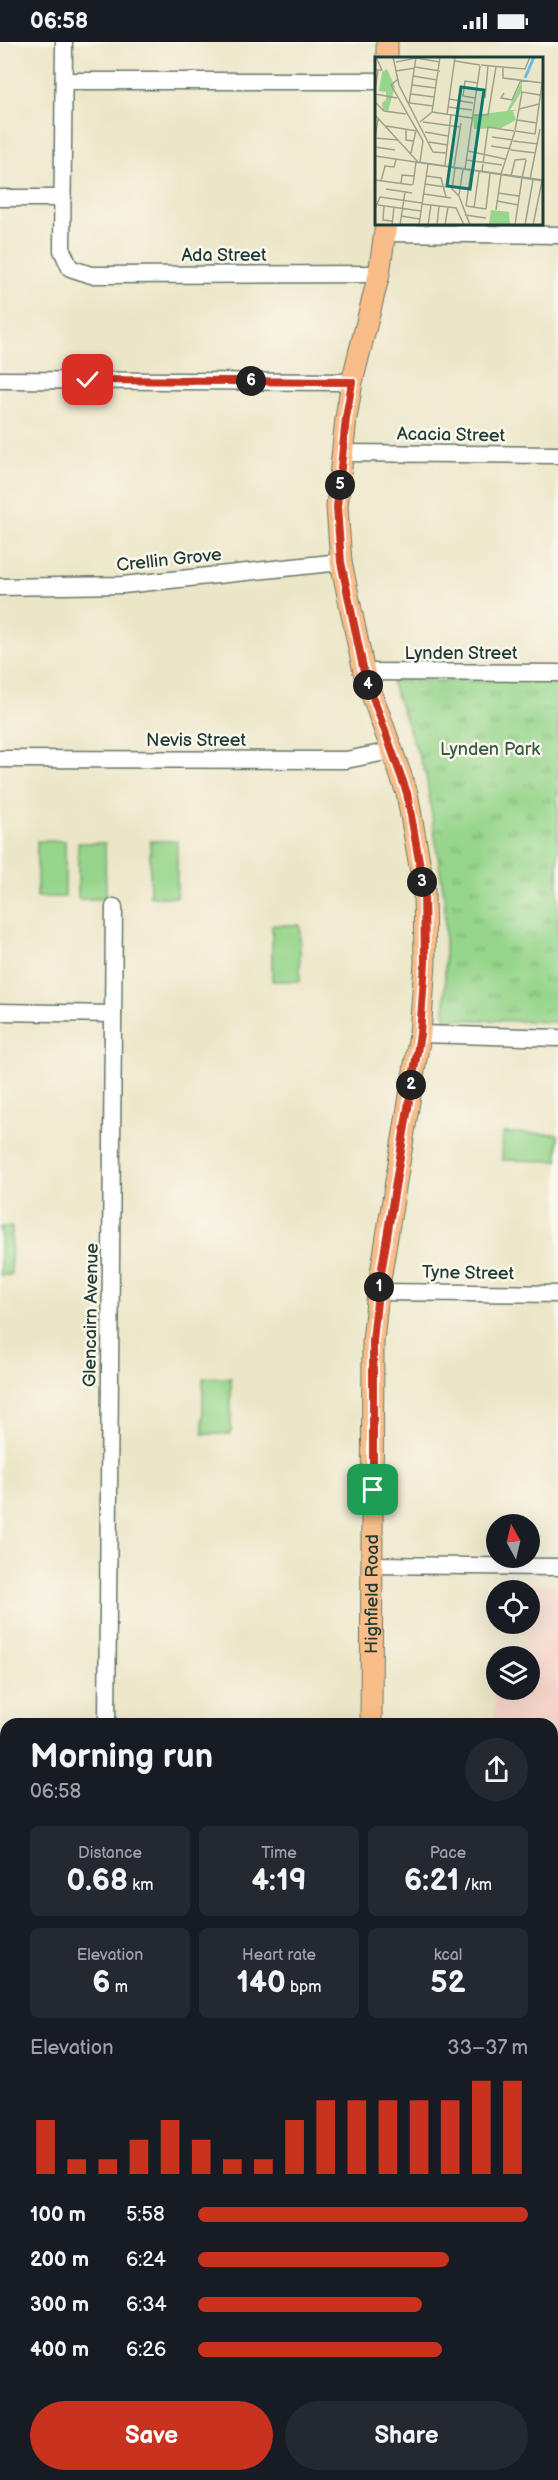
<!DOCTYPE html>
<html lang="en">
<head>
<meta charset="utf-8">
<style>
	body { margin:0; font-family:"Balsamiq Sans",sans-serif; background:#242831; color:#f1f3f6; height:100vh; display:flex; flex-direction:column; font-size:22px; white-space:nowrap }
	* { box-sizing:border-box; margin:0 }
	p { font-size:20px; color:#9ea1a6 }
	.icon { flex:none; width:33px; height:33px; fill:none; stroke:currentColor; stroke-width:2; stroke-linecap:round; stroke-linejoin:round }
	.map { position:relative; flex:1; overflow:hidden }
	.drawer { position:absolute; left:0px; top:1676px; width:558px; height:764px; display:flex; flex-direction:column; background:#171b24; border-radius:18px 18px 0 0; box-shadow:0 6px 24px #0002 }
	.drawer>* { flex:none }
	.needle { width:39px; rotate:352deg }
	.controls { position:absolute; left:486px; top:1472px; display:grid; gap:12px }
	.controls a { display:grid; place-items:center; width:54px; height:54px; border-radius:50%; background:#171b24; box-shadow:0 6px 24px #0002; font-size:30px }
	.pin { position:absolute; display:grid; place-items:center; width:51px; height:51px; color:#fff; margin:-26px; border-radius:12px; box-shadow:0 3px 9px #0006 }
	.km { position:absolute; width:30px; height:30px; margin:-15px; border-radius:50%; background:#222; color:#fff; font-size:16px; line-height:30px; text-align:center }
	.round { display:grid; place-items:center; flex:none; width:63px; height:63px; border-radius:32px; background:#242831 }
	.overview { display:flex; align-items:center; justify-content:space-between; height:102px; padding:0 30px }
	h1 { font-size:33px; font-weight:600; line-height:45px }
	.stats { display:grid; grid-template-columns:repeat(3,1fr); gap:9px; height:102px; padding:6px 30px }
	.stats div { display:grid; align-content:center; border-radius:9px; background:#242831; text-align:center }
	.stats b { font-size:30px; font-weight:600 }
	.stats small { font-size:16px; font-weight:400 }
	.stats p { font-size:16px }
	.chart { height:168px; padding:12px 30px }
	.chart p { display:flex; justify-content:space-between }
	.chart svg { width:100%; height:108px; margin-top:6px; stroke:#c8321e; stroke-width:6 }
	.cta { display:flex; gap:12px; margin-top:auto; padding:12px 30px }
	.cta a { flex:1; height:69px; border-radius:36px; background:#c8321e; color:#fff; font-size:24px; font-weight:600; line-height:69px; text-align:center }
	.cta a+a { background:#242831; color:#f1f3f6 }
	ul { padding:0 30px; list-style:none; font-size:20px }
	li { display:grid; grid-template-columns:96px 72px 1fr; align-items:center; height:45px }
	li i { height:15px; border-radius:8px; background:#c8321e }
	.status { display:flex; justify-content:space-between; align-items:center; height:42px; padding:0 30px; background:#171b24; direction:ltr }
	.status svg { height:16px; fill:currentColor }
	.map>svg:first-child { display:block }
	.built { fill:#f7d1c6 }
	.grass { fill:#96d58b; stroke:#5a8960; stroke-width:1.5 }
	.park { fill:url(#park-tufts); stroke:#5a8960; stroke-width:1.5 }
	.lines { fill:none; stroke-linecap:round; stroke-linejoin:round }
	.minor-casing { stroke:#677868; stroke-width:19 }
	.major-casing { stroke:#677868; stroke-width:23 }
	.highway-casing { stroke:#677868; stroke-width:26 }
	.minor { stroke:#fff; stroke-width:16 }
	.major { stroke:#f8bd89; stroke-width:21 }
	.highway { stroke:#f8bd89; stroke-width:24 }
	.tram { stroke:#1f3d34; stroke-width:1.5 }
	.rail-casing { stroke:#1f3d34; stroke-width:6 }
	.rail { stroke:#fbf7ec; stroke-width:4; stroke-dasharray:11; stroke-linecap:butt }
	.route-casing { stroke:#fff; stroke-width:12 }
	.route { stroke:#c8321e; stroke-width:8 }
	.labels { text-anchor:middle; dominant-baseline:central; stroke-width:5; stroke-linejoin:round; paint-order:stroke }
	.street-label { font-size:18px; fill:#1f3d34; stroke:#fbf7ec }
	.park-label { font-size:18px; fill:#375b45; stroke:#fbf7ec }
	.inset-river { fill:none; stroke:#6cb8e5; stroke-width:3 }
	.inset-road { fill:none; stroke:#9aa28d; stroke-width:1.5 }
	.view { fill:#0f766e; fill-opacity:0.15; stroke:#0f766e; stroke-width:3 }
	.inset-edge { fill:none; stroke:#1f3d34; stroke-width:3 }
</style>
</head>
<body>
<div class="status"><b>06:58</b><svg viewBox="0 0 49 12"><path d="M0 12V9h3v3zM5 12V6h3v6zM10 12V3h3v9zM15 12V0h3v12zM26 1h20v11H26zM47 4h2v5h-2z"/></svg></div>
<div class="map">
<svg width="558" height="2438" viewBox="0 0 558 2438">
	<defs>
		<pattern id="park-tufts" width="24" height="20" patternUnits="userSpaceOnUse" patternTransform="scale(1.5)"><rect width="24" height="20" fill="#96d58b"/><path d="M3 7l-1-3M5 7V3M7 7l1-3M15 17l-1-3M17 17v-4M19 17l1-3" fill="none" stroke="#7aae72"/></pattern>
	</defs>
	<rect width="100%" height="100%" fill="#fbf7ec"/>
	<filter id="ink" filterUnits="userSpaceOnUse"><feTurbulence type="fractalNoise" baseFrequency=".0167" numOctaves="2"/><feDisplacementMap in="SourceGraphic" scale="12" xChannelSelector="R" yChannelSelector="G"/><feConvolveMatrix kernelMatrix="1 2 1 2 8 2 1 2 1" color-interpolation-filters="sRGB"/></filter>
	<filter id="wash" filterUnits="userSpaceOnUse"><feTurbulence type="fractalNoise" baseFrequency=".008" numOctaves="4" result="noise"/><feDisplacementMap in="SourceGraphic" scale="24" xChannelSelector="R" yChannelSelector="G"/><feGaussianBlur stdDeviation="1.35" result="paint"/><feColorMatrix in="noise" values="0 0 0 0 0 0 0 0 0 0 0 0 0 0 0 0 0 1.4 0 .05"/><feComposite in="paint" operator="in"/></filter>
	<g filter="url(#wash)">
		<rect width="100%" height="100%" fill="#ece6c8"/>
		<g class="built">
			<polygon points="527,1542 558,1542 558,1728 552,1728 552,1682 494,1681 495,1631 496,1629 496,1647 530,1647 530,1614 512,1614 525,1601 526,1581 530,1581 530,1548 527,1548"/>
			<rect x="0" y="1843" width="6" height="102"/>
			<polygon points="0,1983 6,1983 6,2063 0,2061"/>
		</g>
		<g class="grass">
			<rect x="37" y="799" width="28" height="56"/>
			<rect x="150" y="799" width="27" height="56"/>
			<polygon points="78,801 105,801 106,857 78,857"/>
			<rect x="272" y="883" width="28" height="56"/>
			<polygon points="503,1091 558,1092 558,1119 502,1118"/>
			<polygon points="0,1185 12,1185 11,1233 0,1233"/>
			<rect x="203" y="1336" width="28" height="56"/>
		</g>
		<g class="park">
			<polygon points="558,638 558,980 445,977 445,862 426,733 391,639"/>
			<polygon points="0,2061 6,2063 6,2327 0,2319"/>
		</g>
	</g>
	<g filter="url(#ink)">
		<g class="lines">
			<defs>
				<g id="minor">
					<polyline points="64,0 62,208 70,226 91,233 379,232"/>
					<polyline points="64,39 376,39"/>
					<polyline points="0,156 63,156"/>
					<polyline points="386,191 558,193"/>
					<polyline points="0,338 352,340"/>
					<polyline points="343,411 558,413"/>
					<polyline points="0,545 123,543 341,520"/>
					<polyline points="364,630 558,631"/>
					<polyline points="0,717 346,718 391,709"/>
					<polyline points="0,970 113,972"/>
					<polyline points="420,992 558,996"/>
					<polyline points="378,1250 558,1252"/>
					<polyline points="372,1523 558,1525"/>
					<polyline points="107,1682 114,865"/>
					<polyline points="552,1743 558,1743"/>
					<polyline points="325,2433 325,2438"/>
					<polyline points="119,2438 119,2433"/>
					<polyline points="527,2438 527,2433"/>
				</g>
				<g id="major">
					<polyline points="387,16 387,0"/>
					<path id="s1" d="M 371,1682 L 373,1299 L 378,1250 L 420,992 L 425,921 L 424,847 L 407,751 L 364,630 L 341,520 L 337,465 L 346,376 L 352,340 L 379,232 L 386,182"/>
				</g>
				<g id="highway">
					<polyline points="0,1963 6,1963"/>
					<polyline points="552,1966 558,1966"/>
				</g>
			</defs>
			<use href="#minor" class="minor-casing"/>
			<use href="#major" class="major-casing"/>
			<use href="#highway" class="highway-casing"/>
			<use href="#minor" class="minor"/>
			<use href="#major" class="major"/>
			<use href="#highway" class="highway"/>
			<g class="tram">
				<polyline points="0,1966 6,1966"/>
				<polyline points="552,1970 558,1970"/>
			</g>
			<defs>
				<g id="rail">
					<polyline points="0,2403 6,2411"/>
					<polyline points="0,2417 6,2426"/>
					<polyline points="11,2433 15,2438"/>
				</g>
			</defs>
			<use href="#rail" class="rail-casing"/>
			<use href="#rail" class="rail"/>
		</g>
	</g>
	<g class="lines" filter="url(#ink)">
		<defs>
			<polyline id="route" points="88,338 352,340 346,376 337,465 341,520 364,630 407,751 424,847 425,921 420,992 378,1250 373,1299 373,1448"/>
		</defs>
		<use href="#route" class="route-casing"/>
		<use href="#route" class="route"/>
	</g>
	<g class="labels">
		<g class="street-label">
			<text x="224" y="213">Ada Street</text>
			<text transform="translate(451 393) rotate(1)">Acacia Street</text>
			<text transform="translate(169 518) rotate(-6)">Crellin Grove</text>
			<text x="461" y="611">Lynden Street</text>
			<text x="196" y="698">Nevis Street</text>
			<text transform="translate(468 1231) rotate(1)">Tyne Street</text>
			<text transform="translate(91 1273) rotate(-89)">Glencairn Avenue</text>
			<text stroke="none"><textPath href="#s1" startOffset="130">Highfield Road</textPath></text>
		</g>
		<g class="park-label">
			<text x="490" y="707">Lynden Park</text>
		</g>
	</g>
	<g transform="translate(375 15)">
		<rect width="168" height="168" fill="#ece6c8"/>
		<path d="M 12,12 L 20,30 L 13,54 L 8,53 L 7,46 L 11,43 L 11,35 L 4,34 L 7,15 ZM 147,24 L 147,34 L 135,53 L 143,53 L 138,54 L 141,63 L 126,71 L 99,72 L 98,58 L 132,54 ZM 116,153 L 134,155 L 135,168 L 114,168 Z" fill="#96d58b"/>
		<path class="inset-river" d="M 150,21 L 159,0"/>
		<path class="inset-road" d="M 18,0 L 24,28 L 58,95 L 71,96M 80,4 L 105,8M 21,5 L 41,1 L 65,5M 106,8 L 150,12 L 155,0M 40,10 L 65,14M 128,11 L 128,21 L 168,26M 0,13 L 7,13 L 1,0M 21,14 L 40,11M 38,19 L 62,23M 23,22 L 16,28 L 48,84 L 45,105M 37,28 L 61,31M 0,32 L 3,14M 129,36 L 126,41 L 137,43 L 146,23M 0,37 L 22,41M 36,37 L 59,40M 100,41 L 88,39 L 90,24 L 103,26M 110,41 L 113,9M 74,42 L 98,46M 0,45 L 9,54 L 31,57M 35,46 L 58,49M 34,47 L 41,0M 73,50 L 97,53M 144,52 L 147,35 L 165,38M 57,55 L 97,61M 0,58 L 43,105M 0,58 L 43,105 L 168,123M 72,58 L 80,0M 98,58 L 113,58 L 121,10M 142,63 L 162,66M 45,65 L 57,55 L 65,0M 48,65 L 85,70M 11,69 L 42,74M 31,72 L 31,83 L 39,84M 140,73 L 144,52 L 164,47M 140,74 L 160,77 L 168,19M 50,75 L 73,79M 117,80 L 138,83M 0,81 L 23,83M 0,81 L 3,62M 138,84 L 163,87M 54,85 L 73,88M 116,89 L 136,92M 0,90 L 20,93M 136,93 L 161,96M 93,94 L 130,102M 36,96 L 41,73M 0,99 L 168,124M 91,103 L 127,108M 70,108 L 76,58M 79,110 L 86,66M 80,111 L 77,132 L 84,139M 90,112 L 105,9M 107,114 L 113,70 L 139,74M 126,117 L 140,74M 51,119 L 66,121 L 71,140M 136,119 L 140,103 L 151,102M 147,121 L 151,103M 155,122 L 165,72M 0,123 L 37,128M 6,124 L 10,109 L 19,110 L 21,103M 26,127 L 27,118 L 39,119M 50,127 L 70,130M 38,128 L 41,105M 11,132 L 37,136M 123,136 L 144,139M 49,137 L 76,141M 84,138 L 88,112M 84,139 L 95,168M 122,144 L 143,148M 47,147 L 81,151 L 89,168M 3,148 L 46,154M 9,149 L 8,163 L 17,164M 91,149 L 96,114M 91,149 L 111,152M 99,151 L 104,115M 0,152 L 5,140 L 47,146M 111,152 L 115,117M 121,153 L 126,118M 90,158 L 111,161M 26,159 L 45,162M 17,168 L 19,150M 25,168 L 30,135M 44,168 L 53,107M 53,168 L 56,148M 62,168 L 64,149M 70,168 L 73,150M 140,168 L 147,121M 150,168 L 158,123M 158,168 L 167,124"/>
		<path class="view" d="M 86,30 L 109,33 L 95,132 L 72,129 Z"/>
		<rect width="168" height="168" class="inset-edge"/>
	</g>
</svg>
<div class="controls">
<a><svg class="needle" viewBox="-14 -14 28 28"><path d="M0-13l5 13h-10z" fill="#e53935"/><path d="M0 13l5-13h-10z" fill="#9ea1a6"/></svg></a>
<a><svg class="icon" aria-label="locate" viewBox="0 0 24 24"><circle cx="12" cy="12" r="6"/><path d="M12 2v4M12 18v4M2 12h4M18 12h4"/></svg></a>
<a><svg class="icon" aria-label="layers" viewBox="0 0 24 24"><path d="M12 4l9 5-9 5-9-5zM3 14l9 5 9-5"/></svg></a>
</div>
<div class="pin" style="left:373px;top:1448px;background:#1e9e55"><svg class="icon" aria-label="arrive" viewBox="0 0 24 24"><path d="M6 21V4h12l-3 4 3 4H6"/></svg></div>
<div class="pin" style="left:88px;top:338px;background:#d93025"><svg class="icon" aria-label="check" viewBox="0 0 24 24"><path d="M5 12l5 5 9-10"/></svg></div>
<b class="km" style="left:379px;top:1245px">1</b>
<b class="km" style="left:411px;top:1043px">2</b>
<b class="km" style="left:422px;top:840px">3</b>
<b class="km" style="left:368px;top:643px">4</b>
<b class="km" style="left:340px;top:443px">5</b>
<b class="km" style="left:251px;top:339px">6</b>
<section class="drawer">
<div class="overview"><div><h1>Morning run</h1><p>06:58</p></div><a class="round"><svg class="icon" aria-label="share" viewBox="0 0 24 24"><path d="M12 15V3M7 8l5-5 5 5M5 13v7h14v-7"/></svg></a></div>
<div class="stats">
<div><p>Distance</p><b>0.68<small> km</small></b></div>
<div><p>Time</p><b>4:19</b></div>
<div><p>Pace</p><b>6:21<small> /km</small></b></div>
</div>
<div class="stats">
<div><p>Elevation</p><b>6<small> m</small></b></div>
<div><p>Heart rate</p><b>140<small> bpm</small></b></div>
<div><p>kcal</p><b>52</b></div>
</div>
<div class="chart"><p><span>Elevation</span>33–37 m</p>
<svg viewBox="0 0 160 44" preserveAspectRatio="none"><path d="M5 44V22M15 44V38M25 44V38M35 44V30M45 44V22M55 44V30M65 44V38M75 44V38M85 44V22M95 44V14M105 44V14M115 44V14M125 44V14M135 44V14M145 44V6M155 44V6"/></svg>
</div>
<ul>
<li><b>100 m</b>5:58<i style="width:100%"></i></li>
<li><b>200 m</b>6:24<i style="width:76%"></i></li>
<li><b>300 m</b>6:34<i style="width:68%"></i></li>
<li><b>400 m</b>6:26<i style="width:74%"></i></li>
</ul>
<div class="cta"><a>Save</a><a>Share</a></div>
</section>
</div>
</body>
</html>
